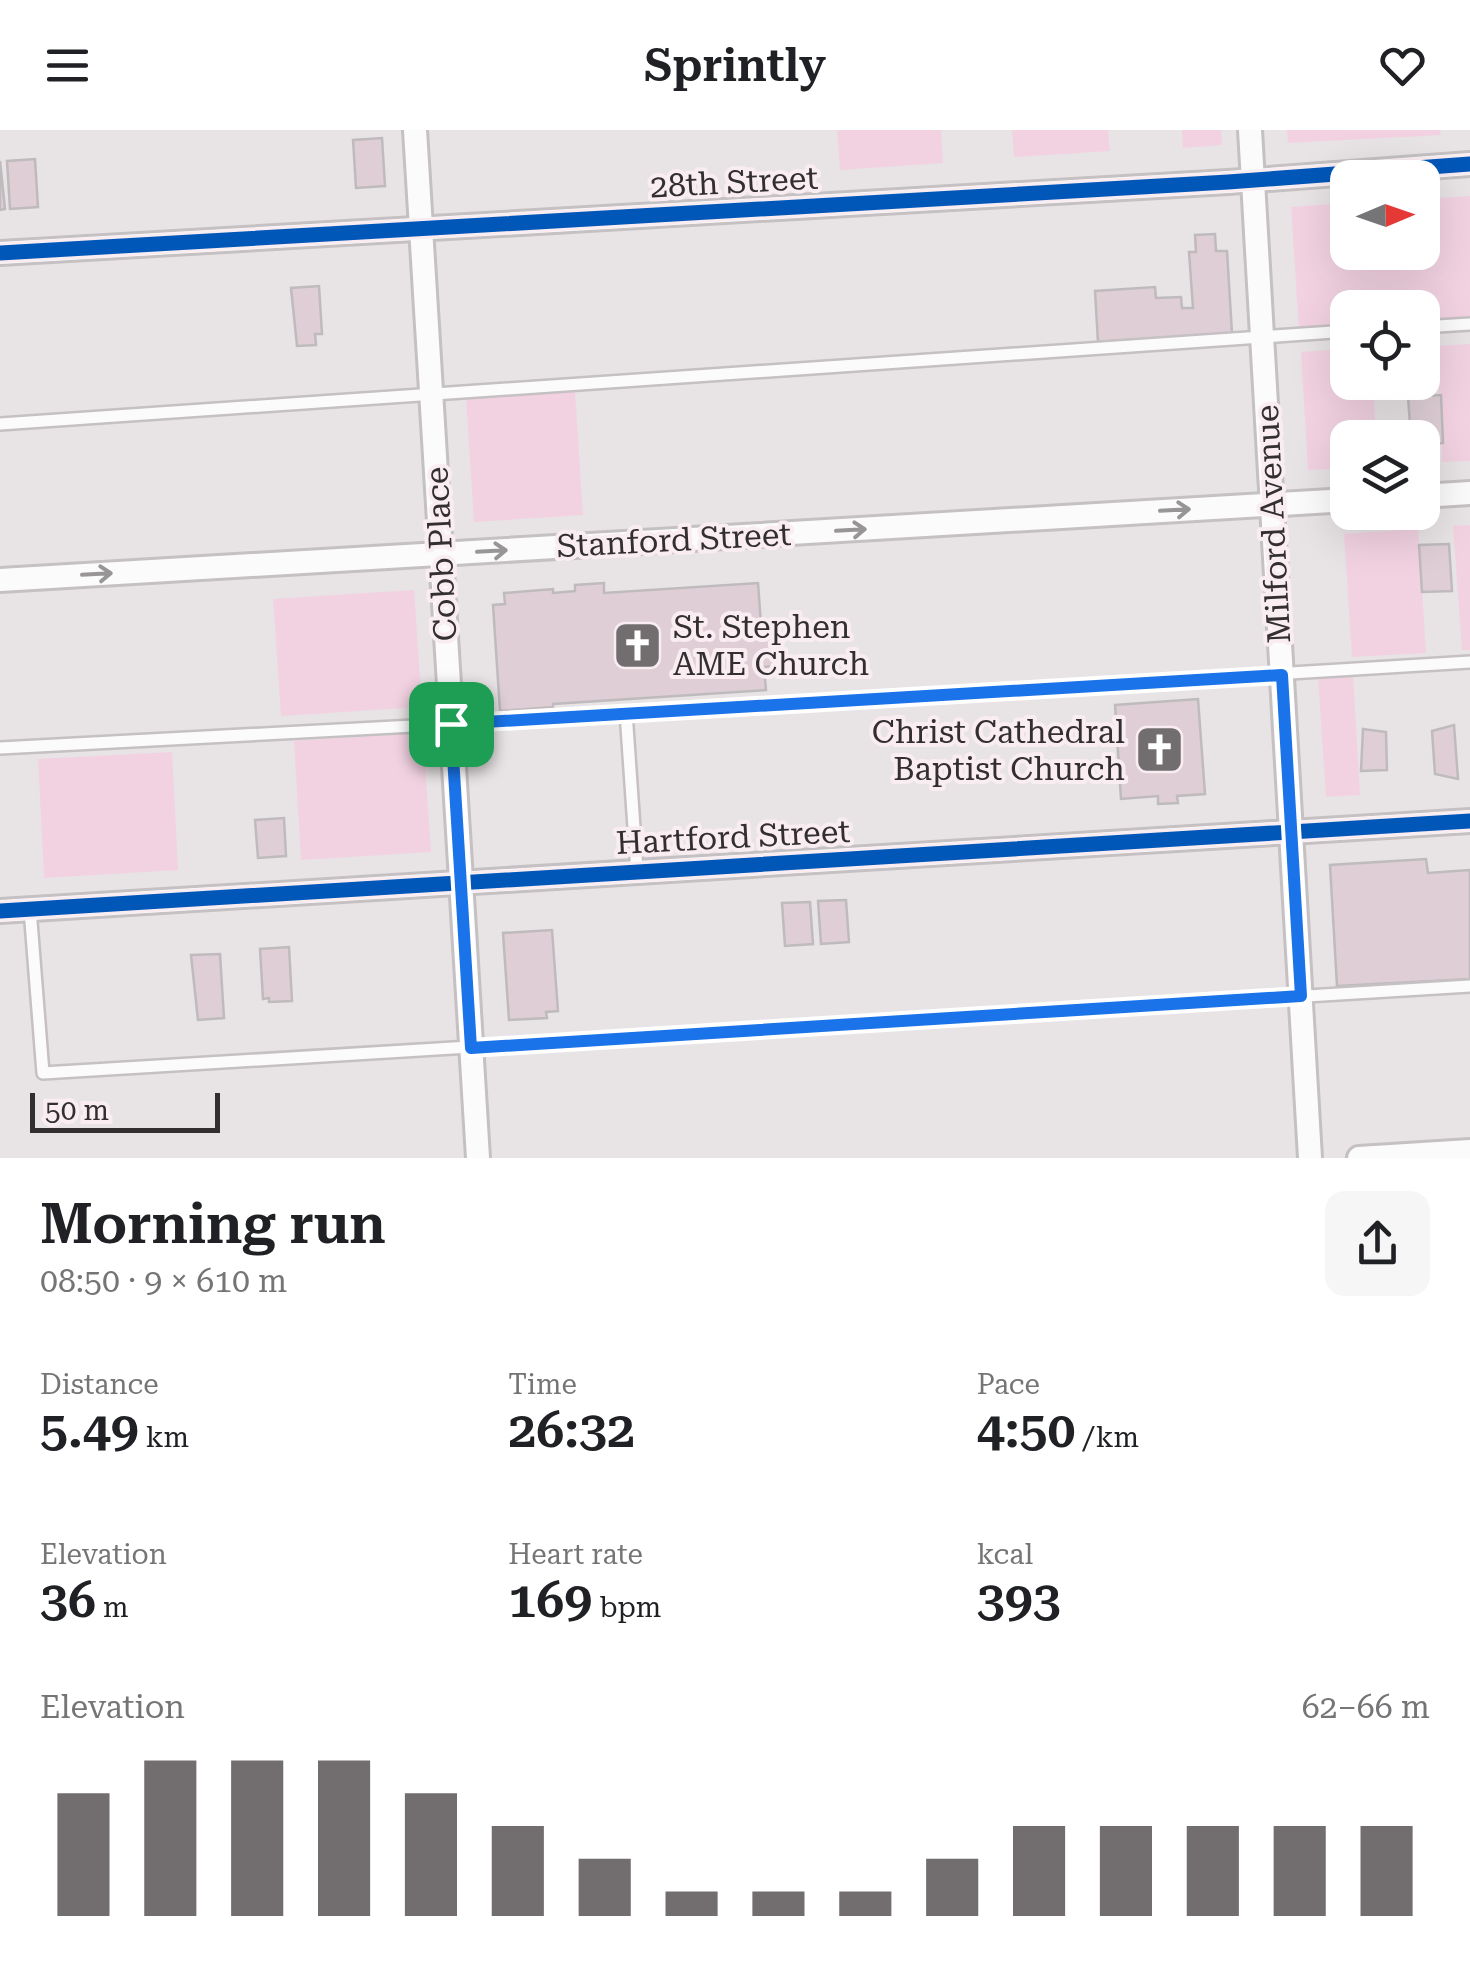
<!DOCTYPE html>
<html lang="en">
<head>
<meta charset="utf-8">
<style>
	body { margin:0; font-family:"Roboto Serif",serif; background:#f6f6f6; color:#202124; height:100vh; display:flex; flex-direction:column; font-size:38px; white-space:nowrap }
	* { box-sizing:border-box; margin:0 }
	p { font-size:32px; color:#757577 }
	.icon { flex:none; width:55px; height:55px; fill:none; stroke:currentColor; stroke-width:2; stroke-linecap:round; stroke-linejoin:round }
	.map { position:relative; height:1028px; overflow:hidden }
	.drawer { display:flex; flex-direction:column; background:#fff; flex:1 }
	.drawer>* { flex:none }
	.needle { width:65px; rotate:88deg }
	.tools { position:absolute; left:1330px; top:30px; display:grid; gap:20px }
	.tools a { display:grid; place-items:center; width:110px; height:110px; border-radius:20px; background:#fff; box-shadow:0 10px 40px #0002; font-size:50px }
	.scale { position:absolute; left:30px; bottom:25px; width:190px; box-sizing:border-box; padding-left:10px; border:5px solid #332f31; border-top:0; font-size:28px; line-height:35px; white-space:nowrap; color:#332f31; -webkit-text-stroke:8px #f9edf2; paint-order:stroke }
	.pin { position:absolute; display:grid; place-items:center; width:85px; height:85px; color:#fff; margin:-42px; border-radius:20px; box-shadow:0 5px 15px #0006 }
	.round { display:grid; place-items:center; flex:none; width:105px; height:105px; border-radius:20px; background:#f6f6f6 }
	.summary { display:flex; align-items:center; justify-content:space-between; height:170px; padding:0 40px }
	h1 { font-size:55px; font-weight:600; line-height:75px }
	.figures { display:grid; grid-template-columns:repeat(3,1fr); gap:15px; height:170px; padding:10px 40px }
	.figures div { display:grid; align-content:center }
	.figures b { font-size:50px; font-weight:600 }
	.figures small { font-size:28px; font-weight:400 }
	.figures p { font-size:28px }
	.chart { height:280px; padding:20px 40px }
	.chart p { display:flex; justify-content:space-between }
	.chart svg { width:100%; height:180px; margin-top:10px; stroke:#726e70; stroke-width:6 }
	header { display:flex; justify-content:space-between; align-items:center; height:130px; padding:0 40px; background:#fff; font-size:45px; font-weight:600 }
	.map>svg:first-child { display:block }
	.green { fill:#f2d2e1 }
	.building { fill:#dfced6; stroke:#bfbbbd; stroke-width:2.5 }
	.lines { fill:none; stroke-linecap:round; stroke-linejoin:round }
	.lane-casing { stroke:#c5c0c2; stroke-width:16 }
	.street-casing { stroke:#c5c0c2; stroke-width:28 }
	.lane { stroke:#fcfbfb; stroke-width:11 }
	.street { stroke:#fcfbfb; stroke-width:22 }
	.cycleway-casing { stroke:#f9edf2; stroke-width:21 }
	.cycleway { stroke:#0057b8; stroke-width:15 }
	.oneway { stroke:#989596 }
	.route-casing { stroke:#fff; stroke-width:20 }
	.route { stroke:#1a73e8; stroke-width:12 }
	.labels { text-anchor:middle; dominant-baseline:central; stroke-width:8; stroke-linejoin:round; paint-order:stroke }
	.street-label { font-size:32px; fill:#332f31; stroke:#f9edf2 }
	.poi-label { font-size:32px; fill:#332f31; stroke:#f9edf2; text-anchor:start }
</style>
</head>
<body>
<header><svg class="icon" aria-label="menu" viewBox="0 0 24 24"><path d="M4 6h16M4 12h16M4 18h16"/></svg>Sprintly<svg class="icon" aria-label="heart" viewBox="0 0 24 24"><path d="M12 20l-8-8c-3-5 5-10 8-4 3-6 11-1 8 4z"/></svg></header>
<div class="map">
<svg width="1470" height="1028" viewBox="0 0 1470 1028">
	<rect width="100%" height="100%" fill="#e8e3e5"/>
	<g class="green">
		<polygon points="837,0 941,0 943,33 840,40"/>
		<polygon points="1012,0 1108,0 1110,21 1014,27"/>
		<polygon points="1182,0 1221,0 1222,15 1183,18"/>
		<polygon points="1287,0 1440,0 1441,5 1288,13"/>
		<polygon points="1470,66 1470,191 1423,194 1422,178 1348,178 1347,198 1299,201 1291,77 1347,73 1348,122 1422,122 1423,69"/>
		<polygon points="1470,214 1470,331 1442,332 1437,216"/>
		<polygon points="1347,219 1348,252 1373,253 1376,307 1348,308 1347,338 1308,340 1301,222"/>
		<polygon points="575,262 583,385 474,392 466,268"/>
		<polygon points="1470,395 1470,520 1462,520 1453,396"/>
		<polygon points="1418,399 1426,523 1352,527 1344,404"/>
		<polygon points="414,460 422,577 281,586 273,469"/>
		<polygon points="1353,545 1360,665 1326,667 1318,547"/>
		<polygon points="423,603 431,722 301,730 294,611"/>
		<polygon points="172,622 178,740 44,748 38,629"/>
	</g>
	<g class="building">
		<polygon points="382,8 385,56 356,58 353,10"/>
		<polygon points="35,29 38,77 10,79 7,31"/>
		<polygon points="0,31 5,79 0,80"/>
		<polygon points="1215,104 1216,121 1227,121 1232,203 1098,212 1095,161 1155,157 1156,168 1181,167 1182,178 1193,178 1189,122 1196,122 1195,105"/>
		<polygon points="319,156 322,204 315,204 316,215 297,216 291,158"/>
		<polygon points="1441,265 1443,313 1422,314 1422,308 1411,308 1408,267"/>
		<polygon points="1449,414 1452,461 1422,462 1419,415"/>
		<polygon points="604,453 604,463 758,453 761,494 779,493 782,535 764,537 766,560 553,574 553,577 500,581 493,475 505,474 504,463 553,459 553,463 575,461 575,455"/>
		<polygon points="1198,569 1205,664 1177,666 1178,673 1158,674 1158,666 1121,669 1115,575"/>
		<polygon points="1454,595 1458,649 1435,644 1432,601"/>
		<polygon points="1363,599 1386,602 1387,640 1361,641"/>
		<polygon points="284,688 286,726 258,728 255,690"/>
		<polygon points="1426,729 1428,743 1470,740 1470,849 1337,856 1330,735"/>
		<polygon points="846,770 849,812 821,814 818,771"/>
		<polygon points="810,772 813,814 785,816 782,773"/>
		<polygon points="552,800 558,881 546,882 547,888 509,890 503,803"/>
		<polygon points="289,817 292,871 269,872 269,868 263,869 260,819"/>
		<polygon points="220,824 224,888 198,890 191,825"/>
	</g>
	<g class="lines">
		<defs>
			<g id="lane">
				<polyline points="1422,197 1470,194"/>
				<polyline points="0,294 1348,201"/>
				<polyline points="626,582 637,741"/>
				<polyline points="0,618 451,594 1470,532"/>
				<polyline points="30,779 43,943 1470,856"/>
			</g>
			<g id="street">
				<polyline points="415,0 478,1028"/>
				<polyline points="1250,0 1310,1028"/>
				<polyline points="0,123 1228,52 1470,34"/>
				<polyline points="1422,366 1470,363"/>
				<polyline points="0,450 1348,370"/>
				<polyline points="0,781 1470,691"/>
				<polyline points="1359,1028 1470,1021"/>
			</g>
		</defs>
		<use href="#lane" class="lane-casing"/>
		<use href="#street" class="street-casing"/>
		<use href="#lane" class="lane"/>
		<use href="#street" class="street"/>
		<defs>
			<g id="cycleway">
				<polyline points="0,123 1228,52 1470,34"/>
				<polyline points="0,781 1470,691"/>
			</g>
		</defs>
		<use href="#cycleway" class="cycleway-casing"/>
		<use href="#cycleway" class="cycleway"/>
	</g>
	<defs><path id="oneway-shaft" d="M-6 0H5M1.5-3L5.5 0L1.5 3" fill="none" stroke-width="1.6" stroke-linecap="round" stroke-linejoin="round" transform="scale(2.5)"/></defs>
	<g class="oneway">
		<use href="#oneway-shaft" transform="translate(1175 380) rotate(-3)"/>
		<use href="#oneway-shaft" transform="translate(851 400) rotate(-3)"/>
		<use href="#oneway-shaft" transform="translate(492 421) rotate(-3)"/>
		<use href="#oneway-shaft" transform="translate(97 444) rotate(-3)"/>
	</g>
	<g class="lines">
		<defs>
			<polygon id="route" points="1282,545 1301,866 471,918 451,594"/>
		</defs>
		<use href="#route" class="route-casing"/>
		<use href="#route" class="route"/>
	</g>
	<defs>
		<symbol id="church-square" viewBox="-11 -11 22 22"><rect x="-9" y="-9" width="18" height="18" rx="4" fill="#726e70" stroke="#f9edf2"/><path d="M-1.2-6h2.4v3.5h3.3v2.4h-3.3V6h-2.4V-.1h-3.3v-2.4h3.3Z" fill="#fff"/></symbol>
	</defs>
	<g fill-rule="evenodd">
		<use href="#church-square" x="610" y="488" width="55" height="55"/>
		<use href="#church-square" x="1132" y="592" width="55" height="55"/>
	</g>
	<g class="labels">
		<g class="street-label">
			<text transform="translate(734 52) rotate(-3)">28th Street</text>
			<text transform="translate(1273 394) rotate(-93)">Milford Avenue</text>
			<text transform="translate(674 410) rotate(-3)">Stanford Street</text>
			<text transform="translate(441 424) rotate(-93)">Cobb Place</text>
			<text transform="translate(733 707) rotate(-3)">Hartford Street</text>
		</g>
		<g class="poi-label">
			<text x="673" y="497">St. Stephen<tspan x="673" dy="37">AME Church</tspan></text>
			<text x="1125" y="602" text-anchor="end">Christ Cathedral<tspan x="1125" dy="37">Baptist Church</tspan></text>
		</g>
	</g>
</svg>
<div class="tools">
<a><svg class="needle" viewBox="-14 -14 28 28"><path d="M0-13l5 13h-10z" fill="#e53935"/><path d="M0 13l5-13h-10z" fill="#757577"/></svg></a>
<a><svg class="icon" aria-label="locate" viewBox="0 0 24 24"><circle cx="12" cy="12" r="6"/><path d="M12 2v4M12 18v4M2 12h4M18 12h4"/></svg></a>
<a><svg class="icon" aria-label="layers" viewBox="0 0 24 24"><path d="M12 4l9 5-9 5-9-5zM3 14l9 5 9-5"/></svg></a>
</div>
<div class="scale">50 m</div>
<div class="pin" style="left:451px;top:594px;background:#1e9e55"><svg class="icon" aria-label="arrive" viewBox="0 0 24 24"><path d="M6 21V4h12l-3 4 3 4H6"/></svg></div>
</div>
<section class="drawer">
<div class="summary"><div><h1>Morning run</h1><p>08:50 · 9 × 610 m</p></div><a class="round"><svg class="icon" aria-label="share" viewBox="0 0 24 24"><path d="M12 15V3M7 8l5-5 5 5M5 13v7h14v-7"/></svg></a></div>
<div class="figures">
<div><p>Distance</p><b>5.49<small> km</small></b></div>
<div><p>Time</p><b>26:32</b></div>
<div><p>Pace</p><b>4:50<small> /km</small></b></div>
</div>
<div class="figures">
<div><p>Elevation</p><b>36<small> m</small></b></div>
<div><p>Heart rate</p><b>169<small> bpm</small></b></div>
<div><p>kcal</p><b>393</b></div>
</div>
<div class="chart"><p><span>Elevation</span>62–66 m</p>
<svg viewBox="0 0 160 44" preserveAspectRatio="none"><path d="M5 44V14M15 44V6M25 44V6M35 44V6M45 44V14M55 44V22M65 44V30M75 44V38M85 44V38M95 44V38M105 44V30M115 44V22M125 44V22M135 44V22M145 44V22M155 44V22"/></svg>
</div>
</section>
</body>
</html>
